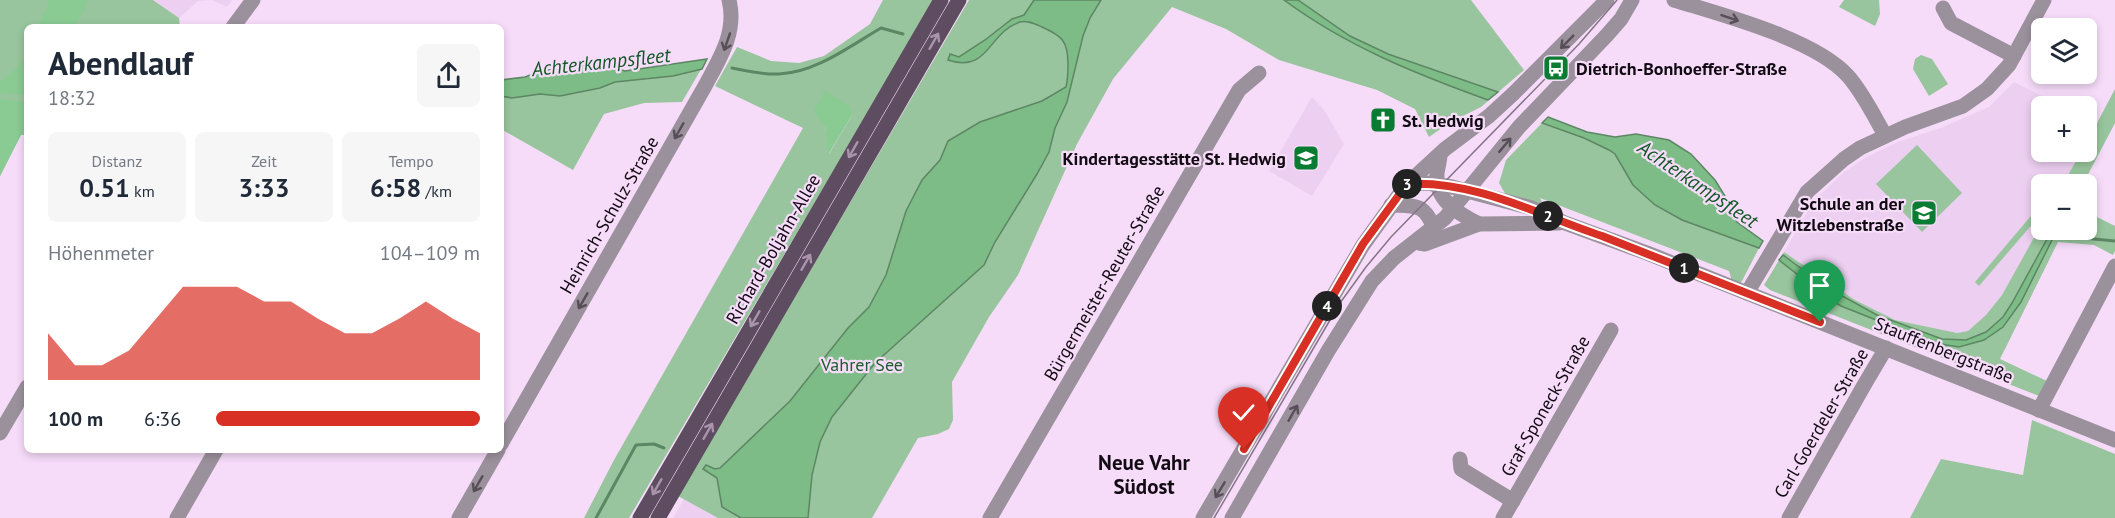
<!DOCTYPE html>
<html lang="de">
<head>
<meta charset="utf-8">
<style>
	body { margin:0; font-family:"PT Sans",sans-serif; background:#f6f6f7; color:#1f2937; height:100vh; display:flex; flex-direction:column; font-size:22px; white-space:nowrap }
	* { box-sizing:border-box; margin:0 }
	p { font-size:20px; color:#747a83 }
	.icon { flex:none; width:33px; height:33px; fill:none; stroke:currentColor; stroke-width:2; stroke-linecap:round; stroke-linejoin:round }
	.map { position:relative; flex:1; overflow:hidden }
	.sheet { position:absolute; left:24px; top:24px; width:480px; height:429px; display:flex; flex-direction:column; background:#fff; border-radius:9px; box-shadow:0 3px 9px #0003 }
	.sheet>* { flex:none }
	.tools { position:absolute; left:2031px; top:18px; display:grid; gap:12px }
	.tools a { display:grid; place-items:center; width:66px; height:66px; border-radius:9px; background:#fff; box-shadow:0 3px 9px #0003; font-size:30px }
	.pin { position:absolute; display:grid; place-items:center; width:51px; height:51px; color:#fff; margin:-62px -26px; border-radius:50% 50% 50% 0; rotate:-45deg; box-shadow:0 0 6px #0007 }
	.pin .icon { rotate:45deg }
	.km { position:absolute; width:30px; height:30px; margin:-15px; border-radius:50%; background:#222; color:#fff; font-size:16px; line-height:30px; text-align:center }
	.round { display:grid; place-items:center; flex:none; width:63px; height:63px; border-radius:9px; background:#f6f6f7 }
	.head { display:flex; align-items:center; justify-content:space-between; height:102px; padding:0 24px }
	h1 { font-size:33px; font-weight:600; line-height:45px }
	.figures { display:grid; grid-template-columns:repeat(3,1fr); gap:9px; height:102px; padding:6px 24px }
	.figures div { display:grid; align-content:center; border-radius:9px; background:#f6f6f7; text-align:center }
	.figures b { font-size:26px; font-weight:600 }
	.figures small { font-size:16px; font-weight:400 }
	.figures p { font-size:16px }
	.chart { height:168px; padding:12px 24px }
	.chart p { display:flex; justify-content:space-between }
	.chart svg { width:100%; height:108px; margin-top:6px; fill:#d93025; opacity:.7 }
	ul { padding:0 24px; list-style:none; font-size:20px }
	li { display:grid; grid-template-columns:96px 72px 1fr; align-items:center; height:45px }
	li i { height:15px; border-radius:8px; background:#d93025 }
	.map>svg:first-child { display:block }
	.built { fill:#edcff1 }
	.green { fill:#98c59d; fill-rule:evenodd }
	.forest { fill:#8aca93 }
	.water { fill:#7dbc86; stroke:#5d8764; stroke-width:1.5 }
	.lines { fill:none; stroke-linecap:round; stroke-linejoin:round }
	.stream { stroke:#5d8764; stroke-width:3 }
	.minor { stroke:#9b919d; stroke-width:15 }
	.major { stroke:#5e4c60; stroke-width:15 }
	.tram { stroke:#857487; stroke-width:1.5 }
	.oneway { stroke:#574e58 }
	.oneway2 { stroke:#aa94ac }
	.route-casing { stroke:#fff; stroke-width:12 }
	.route { stroke:#d93025; stroke-width:8 }
	.labels { text-anchor:middle; dominant-baseline:central; stroke-width:4.5; stroke-linejoin:round; paint-order:stroke }
	.poi-label { font-size:18px; font-weight:bold; fill:#130b14; stroke:#f6dcf9; text-anchor:start }
	.street-label { font-size:18px; fill:#130b14; stroke:#f6dcf9 }
	.park-label { font-size:18px; fill:#195d2a; stroke:#f6dcf9 }
	.water-label { font-size:20px; font-style:italic; fill:#115725; stroke:#f6dcf9 }
	.quarter-label { font-size:21px; font-weight:bold; fill:#130b14; stroke:#f6dcf9 }
</style>
</head>
<body>
<div class="map">
<svg width="2115" height="518" viewBox="0 0 2115 518">
	<rect width="100%" height="100%" fill="#f6dcf9"/>
	<g class="built">
		<polygon points="154,0 232,0 227,7 212,0 198,1 179,18"/>
		<polygon points="2014,82 2060,105 2063,102 2072,106 2042,106 2042,152 2081,152 2063,184 2042,184 2041,225 2002,295 1986,315 1968,331 1957,333 1895,320 1855,300 1784,252 1813,202 1844,172 1865,158 1898,142 1943,127 1989,107"/>
		<polygon points="1312,97 1324,110 1344,144 1312,196 1269,171"/>
		<polygon points="684,499 718,518 673,518"/>
	</g>
	<g class="green">
		<polygon points="0,0 153,0 179,18 180,27 27,27 27,123 0,176"/>
		<path d="M 883,0 L 934,0 L 629,518 L 584,518 L 614,460 L 803,128 L 715,86 L 737,47 L 771,61 L 799,63 L 824,56 L 870,24 ZM 852,115 L 829,154 L 825,126 Z"/>
		<polygon points="969,0 1471,0 1524,70 1481,107 1449,123 1429,137 1415,109 1377,90 1279,60 1226,29 1172,7 1113,79 1077,144 1018,275 989,317 952,382 953,420 949,429 938,434 918,438 872,518 718,518 678,496"/>
		<polygon points="1844,0 1879,0 1880,14 1875,26 1839,7"/>
		<polygon points="1921,55 1932,59 1948,84 1929,96 1913,69 1915,59"/>
		<polygon points="707,59 682,102 644,103 604,114 573,170 501,129 501,80 525,77 541,71 579,66 605,65 625,71"/>
		<polygon points="2115,89 2115,123 2083,184 2063,184 2081,152 2086,152 2087,142"/>
		<polygon points="1542,123 1584,138 1609,150 1615,154 1633,185 1655,205 1682,220 1759,248 1742,281 1739,283 1732,281 1729,271 1540,198 1544,206 1506,195 1499,183 1506,160"/>
		<polygon points="1917,145 1962,193 1922,232 1876,184"/>
		<polygon points="2036,210 2041,214 1979,286 1975,282"/>
		<polygon points="2087,212 2115,226 2115,251 2113,255 2094,245 2058,242 2000,359 2047,381 2039,396 1770,290 1764,285 1784,252 1855,300 1895,320 1957,333 1968,331 1986,315 2002,295 2041,225 2042,230 2086,230"/>
		<polygon points="2032,420 2115,454 2115,518 1910,518 1941,459 2023,475"/>
	</g>
	<g class="forest">
		<polygon points="50,0 89,0 75,27 38,27"/>
		<polygon points="27,50 27,95 0,93 0,83 20,65"/>
		<polygon points="825,91 850,106 852,115 828,155 825,126 814,111"/>
		<polygon points="0,99 27,102 27,135 21,135 0,176"/>
	</g>
	<g class="water">
		<path d="M 1034,0 L 1101,0 L 1090,18 L 1083,36 L 1067,102 L 1055,128 L 1049,152 L 1037,174 L 995,242 L 984,265 L 875,363 L 832,417 L 820,442 L 812,475 L 808,518 L 741,518 L 722,507 L 717,478 L 703,469 L 706,465 L 715,469 L 720,468 L 790,401 L 848,328 L 869,307 L 886,275 L 906,211 L 922,180 L 940,160 L 948,141 L 980,122 L 1042,101 L 1066,87 C 1068,79 1068,72 1068,64 C 1068,41 1062,36 1042,27 C 1035,24 1027,20 1020,22 C 988,32 989,74 948,60 L 950,54 L 959,57 L 985,40 L 1012,19 L 1024,15 Z"/>
		<path d="M 1284,0 L 1298,0 L 1350,36 L 1388,54 L 1498,92 L 1488,100 C 1416,74 1346,46 1284,0 Z"/>
		<polygon points="707,59 702,69 673,76 615,82 600,88 560,96 540,94 512,98 501,96 501,80 525,77 541,71 579,66 605,65 625,71"/>
		<polygon points="1548,117 1587,132 1615,137 1636,134 1669,140 1691,154 1715,180 1725,196 1731,214 1737,222 1763,241 1759,248 1682,220 1655,205 1633,185 1615,154 1609,150 1584,138 1542,123"/>
		<polygon points="2052,230 2057,230 2021,302 2003,327 1984,340 1959,347 1934,343 1841,306 1825,296 1779,260 1783,255 1826,287 1877,315 1942,339 1966,340 1986,332 2003,317 2012,303"/>
	</g>
	<g class="lines">
		<g class="stream">
			<path d="M 732,68 C 748,71 763,75 779,74 C 815,73 850,46 881,28 L 903,34"/>
			<polyline points="2052,235 2115,241"/>
			<polyline points="596,518 636,445 654,444 664,448"/>
		</g>
		<g class="minor">
			<path d="M 1674,0 C 1722,15 1815,39 1848,76 C 1863,93 1874,116 1885,135"/>
			<polyline points="1943,8 1951,23 2014,56"/>
			<polyline points="233,27 253,0"/>
			<path d="M 1440,154 C 1440,161 1438,166 1437,173 C 1434,200 1459,214 1479,224"/>
			<polyline points="1407,184 1427,183 1452,187 1532,208 1565,223 1647,253 2115,440"/>
			<path d="M 1391,205 C 1415,206 1424,203 1434,228"/>
			<polyline points="1419,243 1425,244 1479,224 1559,223"/>
			<polyline points="1747,293 1807,192 1844,159 1860,148 1905,127 1963,106 1987,89 2009,65 2044,0"/>
			<polyline points="2039,410 2115,266"/>
			<polyline points="0,433 27,387"/>
			<path d="M 501,444 L 705,86 C 720,58 737,32 729,0"/>
			<polyline points="1460,459 1461,469 1513,501"/>
			<polyline points="177,518 216,450"/>
			<polyline points="459,518 498,450"/>
			<polyline points="990,518 1239,90 1259,73"/>
			<polyline points="1203,518 1363,245 1407,184 1445,149 1489,116 1513,94 1607,0"/>
			<polyline points="1232,518 1328,351 1372,281 1394,258 1445,218 1519,127 1607,35 1621,19 1632,0"/>
			<polyline points="1503,518 1611,330"/>
			<polyline points="1789,518 1863,387 1886,348"/>
		</g>
		<g class="major">
			<polyline points="640,518 941,0"/>
			<polyline points="658,518 959,0"/>
		</g>
		<polyline class="tram" points="1214,518 1340,303 1366,267 1391,237 1579,44 1617,0"/>
	</g>
	<defs><path id="oneway-shaft" d="M-6 0H5M1.5-3L5.5 0L1.5 3" fill="none" stroke-width="1.6" stroke-linecap="round" stroke-linejoin="round" transform="scale(1.5)"/></defs>
	<g class="oneway">
		<use href="#oneway-shaft" transform="translate(1730 18) rotate(19)"/>
		<use href="#oneway-shaft" transform="translate(727 42) rotate(109)"/>
		<use href="#oneway-shaft" transform="translate(1567 42) rotate(135)"/>
		<use href="#oneway-shaft" transform="translate(679 131) rotate(120)"/>
		<use href="#oneway-shaft" transform="translate(1505 145) rotate(-50)"/>
		<use href="#oneway-shaft" transform="translate(583 301) rotate(120)"/>
		<use href="#oneway-shaft" transform="translate(1293 413) rotate(-60)"/>
		<use href="#oneway-shaft" transform="translate(478 484) rotate(120)"/>
		<use href="#oneway-shaft" transform="translate(1220 490) rotate(121)"/>
	</g>
	<g class="oneway2">
		<use href="#oneway-shaft" transform="translate(934 41) rotate(-60)"/>
		<use href="#oneway-shaft" transform="translate(853 150) rotate(120)"/>
		<use href="#oneway-shaft" transform="translate(806 262) rotate(-60)"/>
		<use href="#oneway-shaft" transform="translate(755 319) rotate(120)"/>
		<use href="#oneway-shaft" transform="translate(708 431) rotate(-60)"/>
		<use href="#oneway-shaft" transform="translate(657 487) rotate(120)"/>
	</g>
	<g class="lines">
		<defs>
			<path id="route" d="M 1244,449 L 1363,244 L 1407,184 C 1475,180 1539,215 1602,236 L 1820,322"/>
		</defs>
		<use href="#route" class="route-casing"/>
		<use href="#route" class="route"/>
	</g>
	<defs>
		<symbol id="bus-square" viewBox="-11 -11 22 22"><rect x="-9" y="-9" width="18" height="18" rx="4" fill="#0a7c31" stroke="#f6dcf9"/><path d="M-5-6H5V4H4V6H2V4H-2V6H-4V4H-5ZM-3.5-4V0h7V-4ZM-3.5 1.2v1.5H-2V1.2ZM2 1.2v1.5H3.5V1.2Z" fill="#fff"/></symbol>
		<symbol id="church-square" viewBox="-11 -11 22 22"><rect x="-9" y="-9" width="18" height="18" rx="4" fill="#0a7c31" stroke="#f6dcf9"/><path d="M-1.2-6h2.4v3.5h3.3v2.4h-3.3V6h-2.4V-.1h-3.3v-2.4h3.3Z" fill="#fff"/></symbol>
		<symbol id="school-square" viewBox="-11 -11 22 22"><rect x="-9" y="-9" width="18" height="18" rx="4" fill="#0a7c31" stroke="#f6dcf9"/><path d="M0-5L7-2L0 1L-7-2ZM-4 1L0 2.5L4 1V4Q0 6-4 4Z" fill="#fff"/></symbol>
	</defs>
	<g fill-rule="evenodd">
		<use href="#bus-square" x="1541" y="53" width="30" height="30"/>
		<use href="#church-square" x="1368" y="105" width="30" height="30"/>
		<use href="#school-square" x="1291" y="143" width="30" height="30"/>
		<use href="#school-square" x="1909" y="198" width="30" height="30"/>
	</g>
	<g class="labels">
		<g class="poi-label">
			<text x="1576" y="68">Dietrich-Bonhoeffer-Straße</text>
			<text x="1402" y="120">St. Hedwig</text>
			<text x="1286" y="158" text-anchor="end">Kindertagesstätte St. Hedwig</text>
			<text x="1904" y="203" text-anchor="end">Schule an der<tspan x="1904" dy="21">Witzlebenstraße</tspan></text>
		</g>
		<g class="street-label">
			<text transform="translate(609 215) rotate(-60)">Heinrich-Schulz-Straße</text>
			<text transform="translate(773 249) rotate(-60)">Richard-Boljahn-Allee</text>
			<text transform="translate(1104 283) rotate(-60)">Bürgermeister-Reuter-Straße</text>
			<text transform="translate(1944 350) rotate(22)">Stauffenbergstraße</text>
			<text transform="translate(1545 406) rotate(-60)">Graf-Sponeck-Straße</text>
			<text transform="translate(1821 423) rotate(-60)">Carl-Goerdeler-Straße</text>
		</g>
		<g class="park-label">
			<text x="862" y="364">Vahrer See</text>
		</g>
		<g class="water-label">
			<text transform="translate(601 62) rotate(-6)">Achterkampsfleet</text>
			<text transform="translate(1698 184) rotate(34)">Achterkampsfleet</text>
		</g>
		<g class="quarter-label">
			<text x="1144" y="462">Neue Vahr<tspan x="1144" dy="24">Südost</tspan></text>
		</g>
	</g>
</svg>
<div class="tools">
<a><svg class="icon" aria-label="layers" viewBox="0 0 24 24"><path d="M12 4l9 5-9 5-9-5zM3 14l9 5 9-5"/></svg></a>
<a>+</a>
<a>−</a>
</div>
<div class="pin" style="left:1820px;top:322px;background:#1e9e55"><svg class="icon" aria-label="arrive" viewBox="0 0 24 24"><path d="M6 21V4h12l-3 4 3 4H6"/></svg></div>
<div class="pin" style="left:1244px;top:449px;background:#d93025"><svg class="icon" aria-label="check" viewBox="0 0 24 24"><path d="M5 12l5 5 9-10"/></svg></div>
<b class="km" style="left:1684px;top:268px">1</b>
<b class="km" style="left:1548px;top:216px">2</b>
<b class="km" style="left:1407px;top:184px">3</b>
<b class="km" style="left:1327px;top:306px">4</b>
<section class="sheet">
<div class="head"><div><h1>Abendlauf</h1><p>18:32</p></div><a class="round"><svg class="icon" aria-label="share" viewBox="0 0 24 24"><path d="M12 15V3M7 8l5-5 5 5M5 13v7h14v-7"/></svg></a></div>
<div class="figures">
<div><p>Distanz</p><b>0.51<small> km</small></b></div>
<div><p>Zeit</p><b>3:33</b></div>
<div><p>Tempo</p><b>6:58<small> /km</small></b></div>
</div>
<div class="chart"><p><span>Höhenmeter</span>104–109 m</p>
<svg viewBox="0 0 160 44" preserveAspectRatio="none"><path d="M0 44V25L10 38L20 38L30 32L40 19L50 6L60 6L70 6L80 12L90 12L100 19L110 25L120 25L130 19L140 12L150 19L160 25V44z"/></svg>
</div>
<ul>
<li><b>100 m</b>6:36<i style="width:100%"></i></li>
</ul>
</section>
</div>
</body>
</html>
